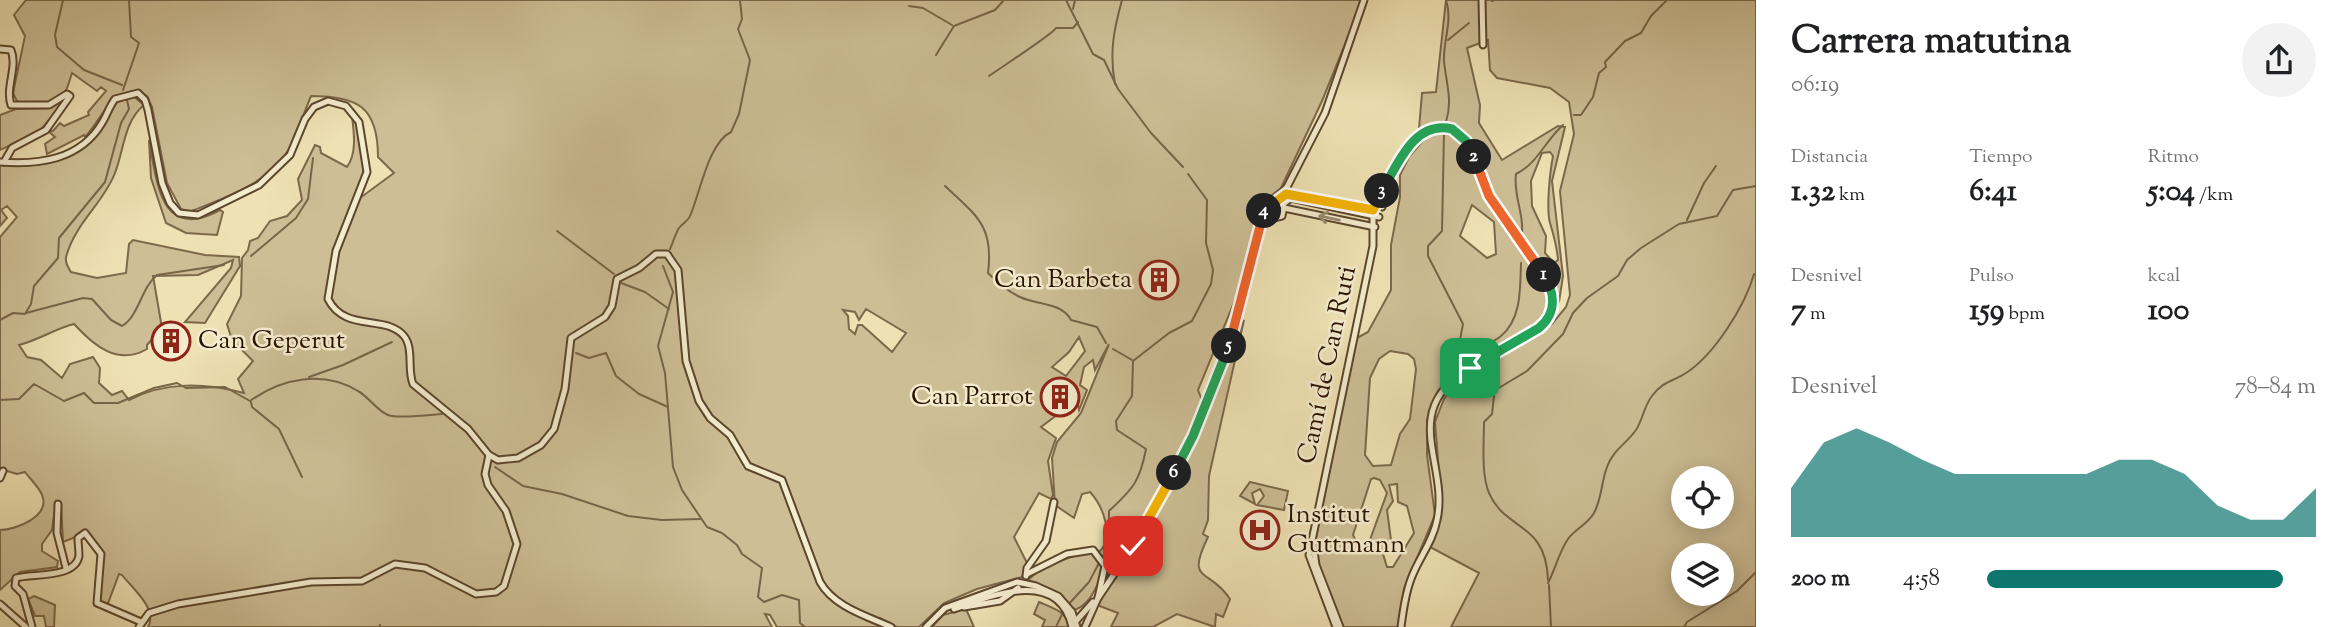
<!DOCTYPE html>
<html lang="es">
<head>
<meta charset="utf-8">
<style>
	body { margin:0; font-family:"Sorts Mill Goudy",serif; background:#f2f2f2; color:#202124; height:100vh; display:flex; flex-direction:column; font-size:26px; white-space:nowrap }
	* { box-sizing:border-box; margin:0 }
	p { font-size:23px; color:#757577 }
	.icon { flex:none; width:38px; height:38px; fill:none; stroke:currentColor; stroke-width:2; stroke-linecap:round; stroke-linejoin:round }
	.map { position:relative; flex:1; overflow:hidden }
	.sheet { display:flex; flex-direction:column; background:#fff; width:595px }
	.sheet>* { flex:none }
	.buttons { position:absolute; left:1671px; top:466px; display:grid; gap:14px }
	.buttons a { display:grid; place-items:center; width:63px; height:63px; border-radius:50%; background:#fff; box-shadow:0 4px 18px #0003; font-size:35px }
	.pin { position:absolute; display:grid; place-items:center; width:60px; height:60px; color:#fff; margin:-30px; border-radius:14px; box-shadow:0 4px 10px #0006 }
	.km { position:absolute; width:35px; height:35px; margin:-18px; border-radius:50%; background:#222; color:#fff; font-size:19px; line-height:35px; text-align:center }
	.round { display:grid; place-items:center; flex:none; width:74px; height:74px; border-radius:37px; background:#f2f2f2 }
	.summary { display:flex; align-items:center; justify-content:space-between; height:119px; padding:0 35px }
	h1 { font-size:38px; font-weight:800; line-height:52px }
	.figures { display:grid; grid-template-columns:repeat(3,1fr); gap:10px; height:119px; padding:7px 35px }
	.figures div { display:grid; align-content:center }
	.figures b { font-size:30px; font-weight:800 }
	.figures small { font-size:19px; font-weight:400 }
	.figures p { font-size:19px }
	.chart { height:196px; padding:14px 35px }
	.chart p { display:flex; justify-content:space-between }
	.chart svg { width:100%; height:126px; margin-top:7px; fill:#0f766e; opacity:.7 }
	ul { padding:0 35px; list-style:none; font-size:23px }
	li { display:grid; grid-template-columns:112px 84px 1fr; align-items:center; height:52px }
	li i { height:18px; border-radius:9px; background:#0f766e }
	main { display:flex; flex:1; min-height:0 }
	.map>svg:first-child { display:block }
	.green { fill:#cdbe95; stroke:#7c684a; stroke-width:2; fill-rule:evenodd }
	.lines { fill:none; stroke-linecap:round; stroke-linejoin:round }
	.stream { stroke:#786447; stroke-width:2 }
	.minor-casing { stroke:#5c462d; stroke-width:9 }
	.minor { stroke:#f4ecce; stroke-width:5 }
	.oneway { stroke:#9a8a71 }
	.split-1-casing { stroke:#fff; stroke-width:14 }
	.split-2-casing { stroke:#fff; stroke-width:14 }
	.split-3-casing { stroke:#fff; stroke-width:14 }
	.split-4-casing { stroke:#fff; stroke-width:14 }
	.split-5-casing { stroke:#fff; stroke-width:14 }
	.split-6-casing { stroke:#fff; stroke-width:14 }
	.split-7-casing { stroke:#fff; stroke-width:14 }
	.split-1 { stroke:#22a559; stroke-width:9 }
	.split-2 { stroke:#f0652b; stroke-width:9 }
	.split-3 { stroke:#22a559; stroke-width:9 }
	.split-4 { stroke:#f5b400; stroke-width:9 }
	.split-5 { stroke:#f0652b; stroke-width:9 }
	.split-6 { stroke:#22a559; stroke-width:9 }
	.split-7 { stroke:#f5b400; stroke-width:9 }
	.labels { text-anchor:middle; dominant-baseline:central; stroke-width:5; stroke-linejoin:round; paint-order:stroke }
	.poi-label { font-size:26px; fill:#2b1200; stroke:#f4ecce; text-anchor:end }
	.street-label { font-size:26px; fill:#2b1200; stroke:#f4ecce }
</style>
</head>
<body>
<main>
<div class="map">
<svg width="1756" height="627" viewBox="0 0 1756 627">
	<rect width="100%" height="100%" fill="#eee1b3"/>
	<filter id="stains"><feTurbulence type="fractalNoise" baseFrequency=".00286" numOctaves="4"/><feColorMatrix values="0 0 0 0 .2 0 0 0 0 .09 0 0 0 0 .02 0 0 0 .5 -.17"/></filter>
	<radialGradient id="worn" r=".72"><stop offset=".6" stop-color="#630" stop-opacity="0"/><stop offset="1" stop-color="#630" stop-opacity=".3"/></radialGradient>
	<g class="green">
		<path d="M 26,0 L 1363,0 L 1322,101 L 1281,188 L 1267,199 L 1258,217 L 1242,283 L 1198,390 L 1203,403 L 1164,482 L 1101,588 L 1109,569 L 1099,552 C 1115,537 1103,506 1090,492 L 1082,494 L 1074,518 L 1055,505 L 1052,458 L 1057,442 L 1081,413 L 1109,344 L 1095,370 L 1093,360 L 1084,367 L 1080,385 L 1087,390 L 1079,410 L 1077,400 L 1041,427 L 1056,438 L 1048,461 L 1053,495 L 1051,499 L 1039,493 L 1014,537 L 1027,563 L 1022,577 L 977,589 L 944,603 L 919,627 L 897,627 L 880,618 L 875,623 L 884,627 L 777,627 L 770,615 L 765,614 L 772,627 L 148,627 C 158,609 133,589 122,575 L 119,574 L 107,606 L 100,602 L 103,556 L 88,532 L 63,542 L 61,503 L 56,501 L 52,530 L 42,544 L 42,551 L 58,561 L 57,567 L 20,572 L 0,590 L 0,530 C 16,530 51,516 42,495 C 39,487 30,479 25,472 L 17,474 L 0,469 L 0,237 L 17,217 L 7,206 L 1,210 L 7,218 L 0,226 L 0,163 C 51,173 95,151 115,103 L 133,96 L 144,105 C 124,121 124,150 115,173 C 103,204 75,223 66,257 C 65,263 68,267 71,272 L 97,278 L 126,273 L 129,244 L 133,240 L 205,255 L 239,257 L 240,266 L 205,323 L 185,322 L 231,268 L 233,260 L 198,275 L 153,276 L 162,328 L 147,345 L 147,349 C 118,366 94,346 74,324 C 54,329 39,340 19,345 L 27,357 L 41,360 L 62,378 L 70,364 L 93,357 L 100,368 L 99,383 L 112,395 L 122,391 L 129,400 C 166,381 205,383 244,393 L 238,379 L 253,361 L 232,340 L 227,324 L 241,296 L 242,258 L 248,250 L 250,241 L 258,238 L 270,221 L 287,216 L 302,200 L 298,179 L 315,145 L 320,147 L 321,153 L 347,167 C 357,153 354,133 352,116 C 366,137 365,174 360,198 L 394,173 L 378,157 C 378,107 358,96 311,96 C 304,113 298,131 290,147 C 271,183 224,198 189,212 L 181,209 L 167,183 L 152,107 L 147,96 C 112,81 105,116 85,137 L 84,135 L 47,154 L 45,144 L 55,137 L 47,130 L 53,131 L 60,123 L 64,126 L 89,115 L 88,112 L 106,91 L 101,87 L 97,91 L 72,73 C 70,78 69,85 66,90 C 56,106 34,104 18,103 L 13,93 L 25,36 L 14,15 ZM 866,309 L 906,333 L 892,352 L 862,325 L 858,325 L 855,334 L 849,329 L 848,316 L 843,310 L 855,312 L 859,320 ZM 1079,337 L 1085,351 L 1066,376 L 1052,367 L 1069,352 Z"/>
		<path d="M 1446,0 L 1756,0 L 1756,627 L 1451,627 L 1479,573 L 1430,547 L 1442,510 L 1435,422 L 1444,399 L 1460,379 L 1552,324 L 1566,307 L 1570,295 L 1560,191 L 1574,134 L 1569,102 L 1550,88 L 1497,78 L 1490,70 L 1488,40 L 1467,48 L 1480,105 L 1479,123 L 1502,160 L 1558,126 L 1565,127 L 1552,181 L 1563,276 L 1559,302 L 1548,306 L 1538,322 L 1518,335 L 1477,359 L 1466,357 L 1472,363 L 1454,374 L 1438,391 L 1427,420 L 1427,455 L 1435,515 L 1404,589 L 1398,627 L 1341,627 L 1318,567 L 1315,542 L 1357,338 L 1368,332 L 1391,290 L 1391,245 L 1400,197 L 1400,175 L 1409,157 L 1428,135 L 1419,129 L 1422,93 L 1436,92 ZM 1550,152 L 1553,156 C 1550,172 1546,208 1550,223 C 1554,236 1557,247 1558,260 L 1554,263 L 1545,253 L 1546,236 L 1532,206 L 1531,181 L 1542,153 ZM 1472,205 L 1494,222 L 1496,254 L 1487,258 L 1460,236 ZM 1390,351 L 1408,354 L 1414,359 L 1416,369 L 1410,419 L 1400,434 L 1391,465 L 1373,466 L 1365,455 L 1370,378 L 1379,359 ZM 1374,478 L 1380,480 L 1387,493 L 1367,548 L 1358,545 L 1353,535 L 1371,479 ZM 1684,478 L 1722,478 L 1722,516 L 1684,516 ZM 1397,484 L 1398,502 L 1407,506 L 1414,533 L 1393,567 L 1387,567 L 1383,554 L 1391,540 L 1387,510 L 1393,501 L 1389,485 ZM 1684,555 L 1722,555 L 1722,593 L 1684,593 Z"/>
		<polygon points="68,97 39,132 0,150 0,115 16,109 51,108"/>
		<path d="M 149,140 C 157,184 161,242 220,210 L 223,212 L 217,235 L 186,233 L 166,223 L 151,178 Z"/>
		<path d="M 1244,320 L 1209,476 L 1208,520 L 1203,534 L 1208,537 C 1185,584 1209,567 1230,599 L 1223,617 L 1216,614 L 1215,627 L 1177,614 L 1153,627 L 1111,627 L 1118,613 L 1097,605 C 1160,516 1203,420 1244,320 Z"/>
		<polygon points="1250,482 1288,491 1284,510 1257,505 1264,496 1260,489 1252,493 1255,504 1240,496"/>
		<path d="M 1088,551 L 1099,557 L 1104,570 C 1097,585 1091,605 1074,610 L 1055,591 L 1028,580 L 1043,567 Z"/>
		<polygon points="34,596 55,605 54,627 46,627 44,616 35,616 28,599"/>
		<path d="M 1039,602 C 1053,608 1066,611 1070,627 L 1042,627 L 1045,620 L 1034,614 Z"/>
		<polygon points="966,609 974,627 932,627 943,615"/>
	</g>
	<g class="lines">
		<g class="stream">
			<polyline points="63,0 55,35 57,47 84,70 122,85"/>
			<polyline points="1066,0 1093,54 1104,60 1118,89 1151,133 1183,167"/>
			<path d="M 1446,0 C 1453,21 1443,40 1444,61 C 1446,83 1453,100 1446,122"/>
			<polyline points="1492,1 1494,0"/>
			<polyline points="909,6 923,8 952,25"/>
			<polyline points="1073,9 1075,0"/>
			<polyline points="1448,40 1469,23"/>
			<polyline points="936,55 954,26 995,10 1004,0"/>
			<path d="M 989,76 C 1000,68 1053,34 1056,28 L 1073,28 L 1078,22"/>
			<path d="M 1115,84 C 1109,53 1114,29 1122,0"/>
			<polyline points="123,90 139,43 131,37 129,0"/>
			<polyline points="1574,115 1581,115 1593,97 1599,73 1606,67 1605,62 1625,41 1641,33 1651,16 1667,0"/>
			<polyline points="1444,132 1442,231 1428,246 1428,256 1463,324 1459,345 1468,354"/>
			<path d="M 945,186 C 977,216 994,226 988,273 C 997,282 1009,292 1020,297 C 1036,305 1062,302 1071,320 L 1097,327 L 1106,343"/>
			<polyline points="1687,220 1704,183 1716,166"/>
			<polyline points="557,231 614,274"/>
			<path d="M 1522,233 C 1524,213 1513,195 1516,174 C 1538,163 1545,141 1563,125"/>
			<path d="M 670,249 C 673,243 675,234 679,228 C 682,224 688,221 690,216 C 700,194 708,143 731,132 L 739,114 L 750,60 L 738,29 L 742,19 L 740,0"/>
			<polyline points="251,256 296,218 308,199 313,158"/>
			<polyline points="663,266 673,292 658,346 665,373 673,467 682,490 707,527 722,533 737,545 742,554 762,568 758,597 764,602 782,595 799,600 800,623 805,627"/>
			<polyline points="621,283 645,292 669,309"/>
			<path d="M 26,313 L 83,298 L 92,299 L 111,320 L 122,326 C 139,316 141,288 157,275 L 224,265"/>
			<polyline points="0,320 13,313 25,314 31,304 34,286 58,258 59,238 105,182 121,123 129,109 127,100"/>
			<polyline points="1113,349 1132,360"/>
			<path d="M 1471,350 C 1481,345 1492,344 1501,336 C 1522,319 1520,287 1521,263"/>
			<polyline points="576,353 589,358 606,353 616,376 639,394 668,407"/>
			<path d="M 1484,372 L 1494,396 L 1492,414 L 1484,422 C 1484,443 1481,474 1489,493 C 1506,532 1546,521 1548,580"/>
			<polyline points="309,377 343,365 392,342"/>
			<polyline points="1492,392 1527,371 1563,334 1573,313 1587,298 1618,276 1627,260 1641,248 1679,224 1717,216 1733,190 1756,186"/>
			<path d="M 0,400 L 19,399 L 34,384 L 64,401 L 84,393 L 94,403 L 118,403 L 154,388 L 177,383 L 186,388 L 225,387 L 250,401 C 282,378 323,370 358,391 C 369,397 377,411 388,415 C 399,419 429,415 442,414"/>
			<polyline points="251,402 252,407 279,429 302,477"/>
			<polyline points="495,467 523,486 562,494 628,516 662,520 700,519"/>
			<path d="M 1102,559 L 1109,541 L 1109,511 C 1133,489 1140,481 1146,449 L 1117,430 L 1116,421 L 1132,396 L 1133,361 L 1169,333 L 1192,321 L 1211,284 L 1213,270 L 1206,243 L 1207,200 L 1188,174"/>
			<path d="M 1548,583 C 1555,570 1559,552 1568,539 C 1575,529 1587,525 1594,513 C 1602,498 1601,483 1607,467 C 1612,451 1627,443 1636,430 C 1643,419 1644,406 1652,396 C 1664,380 1673,382 1686,373 C 1714,355 1745,306 1754,274"/>
			<polyline points="1549,585 1551,627"/>
			<polyline points="1067,606 1089,582 1099,563"/>
			<polyline points="379,627 380,625"/>
			<polyline points="1056,627 1064,610"/>
			<polyline points="1684,627 1687,622 1737,591 1756,572"/>
		</g>
		<defs>
			<g id="minor">
				<polyline points="1482,0 1483,45"/>
				<path d="M 0,49 L 11,50 C 18,67 5,87 11,105 L 49,105 L 67,94 L 70,96 L 46,130 L 12,148 L 4,162"/>
				<path d="M 0,162 C 39,165 80,160 102,123 C 107,115 109,107 115,99 L 138,93 L 145,100 L 148,110 L 162,183 L 170,203 L 179,213 L 198,215 L 259,185 L 290,155 L 305,119 L 314,107 L 328,101 L 346,106 L 359,122 L 367,172 L 336,251 L 328,299 C 345,333 386,314 404,336 C 414,348 407,370 413,384 L 468,429 L 489,455 L 498,460 L 518,458 L 541,445 L 554,429 L 565,389 L 571,338 L 605,317 L 612,306 L 617,279 L 639,268 L 656,254 L 667,254 L 678,270 L 686,361 L 699,401 L 710,418 L 730,435 L 748,466 L 782,480 L 820,582 C 834,607 867,616 891,627"/>
				<polyline points="1282,205 1291,198 1379,217"/>
				<polyline points="1382,207 1387,188"/>
				<polyline points="1284,208 1375,227"/>
				<polyline points="1262,224 1265,220 1282,216 1284,207"/>
				<polyline points="0,478 3,471"/>
				<polyline points="58,504 57,533 66,568"/>
				<polyline points="1313,544 1316,565 1340,627"/>
				<polyline points="1027,574 1067,554 1093,550 1105,566 1098,598"/>
				<polyline points="1026,576 1027,568 1046,541 1054,502"/>
				<polyline points="0,604 26,627"/>
				<polyline points="964,607 1000,601 1018,588"/>
				<path d="M 954,609 C 990,596 1059,567 1072,627"/>
				<polyline points="1076,621 1093,602"/>
				<path d="M 32,627 L 23,594 L 15,586 L 16,578 C 32,573 75,579 79,556 C 79,550 78,544 78,538 L 85,533 L 101,554 L 97,603 L 141,622"/>
				<polyline points="139,627 149,613 178,604 311,582 362,581 395,564 425,568 476,594 496,592 504,586 517,544 506,511 488,485 485,474 489,455"/>
				<polyline points="926,627 945,608 1017,582 1036,586 1058,596 1072,612 1077,627"/>
				<polyline points="1085,627 1098,598 1133,546 1193,436 1231,339 1262,216 1287,187 1325,113 1364,0"/>
				<path d="M 1336,627 L 1309,555 L 1373,246 L 1373,209 L 1412,143 L 1426,130 L 1443,127 L 1452,129 L 1466,141 L 1489,196 L 1550,284 L 1553,307 L 1548,319 L 1539,328 L 1460,374 C 1402,417 1449,466 1437,520 C 1433,542 1418,559 1411,579 C 1405,595 1403,611 1401,627"/>
			</g>
		</defs>
		<use href="#minor" class="minor-casing"/>
		<use href="#minor" class="minor"/>
	</g>
	<defs><path id="oneway-shaft" d="M-6 0H5M1.5-3L5.5 0L1.5 3" fill="none" stroke-width="1.6" stroke-linecap="round" stroke-linejoin="round" transform="scale(1.75)"/></defs>
	<use class="oneway" href="#oneway-shaft" transform="translate(1329 218) rotate(-168)"/>
	<g class="lines">
		<defs>
			<path id="split-1" d="M 1470,368 L 1539,328 C 1557,313 1555,293 1544,275"/>
			<polyline id="split-2" points="1474,157 1489,196 1544,275"/>
			<path id="split-3" d="M 1382,191 C 1398,164 1414,120 1452,129 L 1466,141 L 1474,157"/>
			<polyline id="split-4" points="1264,211 1286,194 1373,210 1382,191"/>
			<polyline id="split-5" points="1229,346 1264,211"/>
			<polyline id="split-6" points="1174,473 1193,436 1229,346"/>
			<polyline id="split-7" points="1133,546 1174,473"/>
		</defs>
		<use href="#split-1" class="split-1-casing"/>
		<use href="#split-2" class="split-2-casing"/>
		<use href="#split-3" class="split-3-casing"/>
		<use href="#split-4" class="split-4-casing"/>
		<use href="#split-5" class="split-5-casing"/>
		<use href="#split-6" class="split-6-casing"/>
		<use href="#split-7" class="split-7-casing"/>
		<use href="#split-1" class="split-1"/>
		<use href="#split-2" class="split-2"/>
		<use href="#split-3" class="split-3"/>
		<use href="#split-4" class="split-4"/>
		<use href="#split-5" class="split-5"/>
		<use href="#split-6" class="split-6"/>
		<use href="#split-7" class="split-7"/>
	</g>
	<defs>
		<symbol id="building-ring" viewBox="-11 -11 22 22"><circle r="9.5" fill="#f4ecce" stroke="#8f2418" stroke-width="1.5"/><path d="M-4-6H4V6H1V3H-1V6H-4ZM-2.5-4.3h1.7v1.8h-1.7ZM.8-4.3h1.7v1.8H.8ZM-2.5-1h1.7V.8h-1.7ZM.8-1h1.7V.8H.8Z" fill="#8f2418"/></symbol>
		<symbol id="hospital-ring" viewBox="-11 -11 22 22"><circle r="9.5" fill="#f4ecce" stroke="#8f2418" stroke-width="1.5"/><path d="M-5-5h3v3.5h4V-5h3V5h-3V1.5h-4V5h-3Z" fill="#8f2418"/></symbol>
	</defs>
	<g fill-rule="evenodd">
		<use href="#building-ring" x="1137" y="258" width="44" height="44"/>
		<use href="#building-ring" x="149" y="319" width="44" height="44"/>
		<use href="#building-ring" x="1038" y="375" width="44" height="44"/>
		<use href="#hospital-ring" x="1238" y="508" width="44" height="44"/>
	</g>
	<g class="labels">
		<g class="poi-label">
			<text x="1132" y="280">Can Barbeta</text>
			<text x="198" y="341" text-anchor="start">Can Geperut</text>
			<text x="1033" y="397">Can Parrot</text>
			<text x="1287" y="515" text-anchor="start">Institut<tspan x="1287" dy="30">Guttmann</tspan></text>
		</g>
		<g class="street-label">
			<text transform="translate(1328 365) rotate(-78)">Camí de Can Ruti</text>
		</g>
	</g>
	<rect width="100%" height="100%" filter="url(#stains)"/>
	<rect width="100%" height="100%" fill="url(#worn)"/>
</svg>
<div class="buttons">
<a><svg class="icon" aria-label="locate" viewBox="0 0 24 24"><circle cx="12" cy="12" r="6"/><path d="M12 2v4M12 18v4M2 12h4M18 12h4"/></svg></a>
<a><svg class="icon" aria-label="layers" viewBox="0 0 24 24"><path d="M12 4l9 5-9 5-9-5zM3 14l9 5 9-5"/></svg></a>
</div>
<div class="pin" style="left:1470px;top:368px;background:#1e9e55"><svg class="icon" aria-label="arrive" viewBox="0 0 24 24"><path d="M6 21V4h12l-3 4 3 4H6"/></svg></div>
<div class="pin" style="left:1133px;top:546px;background:#d93025"><svg class="icon" aria-label="check" viewBox="0 0 24 24"><path d="M5 12l5 5 9-10"/></svg></div>
<b class="km" style="left:1544px;top:275px">1</b>
<b class="km" style="left:1474px;top:157px">2</b>
<b class="km" style="left:1382px;top:191px">3</b>
<b class="km" style="left:1264px;top:211px">4</b>
<b class="km" style="left:1229px;top:346px">5</b>
<b class="km" style="left:1174px;top:473px">6</b>
</div>
<section class="sheet">
<div class="summary"><div><h1>Carrera matutina</h1><p>06:19</p></div><a class="round"><svg class="icon" aria-label="share" viewBox="0 0 24 24"><path d="M12 15V3M7 8l5-5 5 5M5 13v7h14v-7"/></svg></a></div>
<div class="figures">
<div><p>Distancia</p><b>1.32<small> km</small></b></div>
<div><p>Tiempo</p><b>6:41</b></div>
<div><p>Ritmo</p><b>5:04<small> /km</small></b></div>
</div>
<div class="figures">
<div><p>Desnivel</p><b>7<small> m</small></b></div>
<div><p>Pulso</p><b>159<small> bpm</small></b></div>
<div><p>kcal</p><b>100</b></div>
</div>
<div class="chart"><p><span>Desnivel</span>78–84 m</p>
<svg viewBox="0 0 160 44" preserveAspectRatio="none"><path d="M0 44V27L10 11L20 6L30 11L40 17L50 22L60 22L70 22L80 22L90 22L100 17L110 17L120 22L130 33L140 38L150 38L160 27V44z"/></svg>
</div>
<ul>
<li><b>200 m</b>4:58<i style="width:90%"></i></li>
</ul>
</section>
</main>
</body>
</html>
